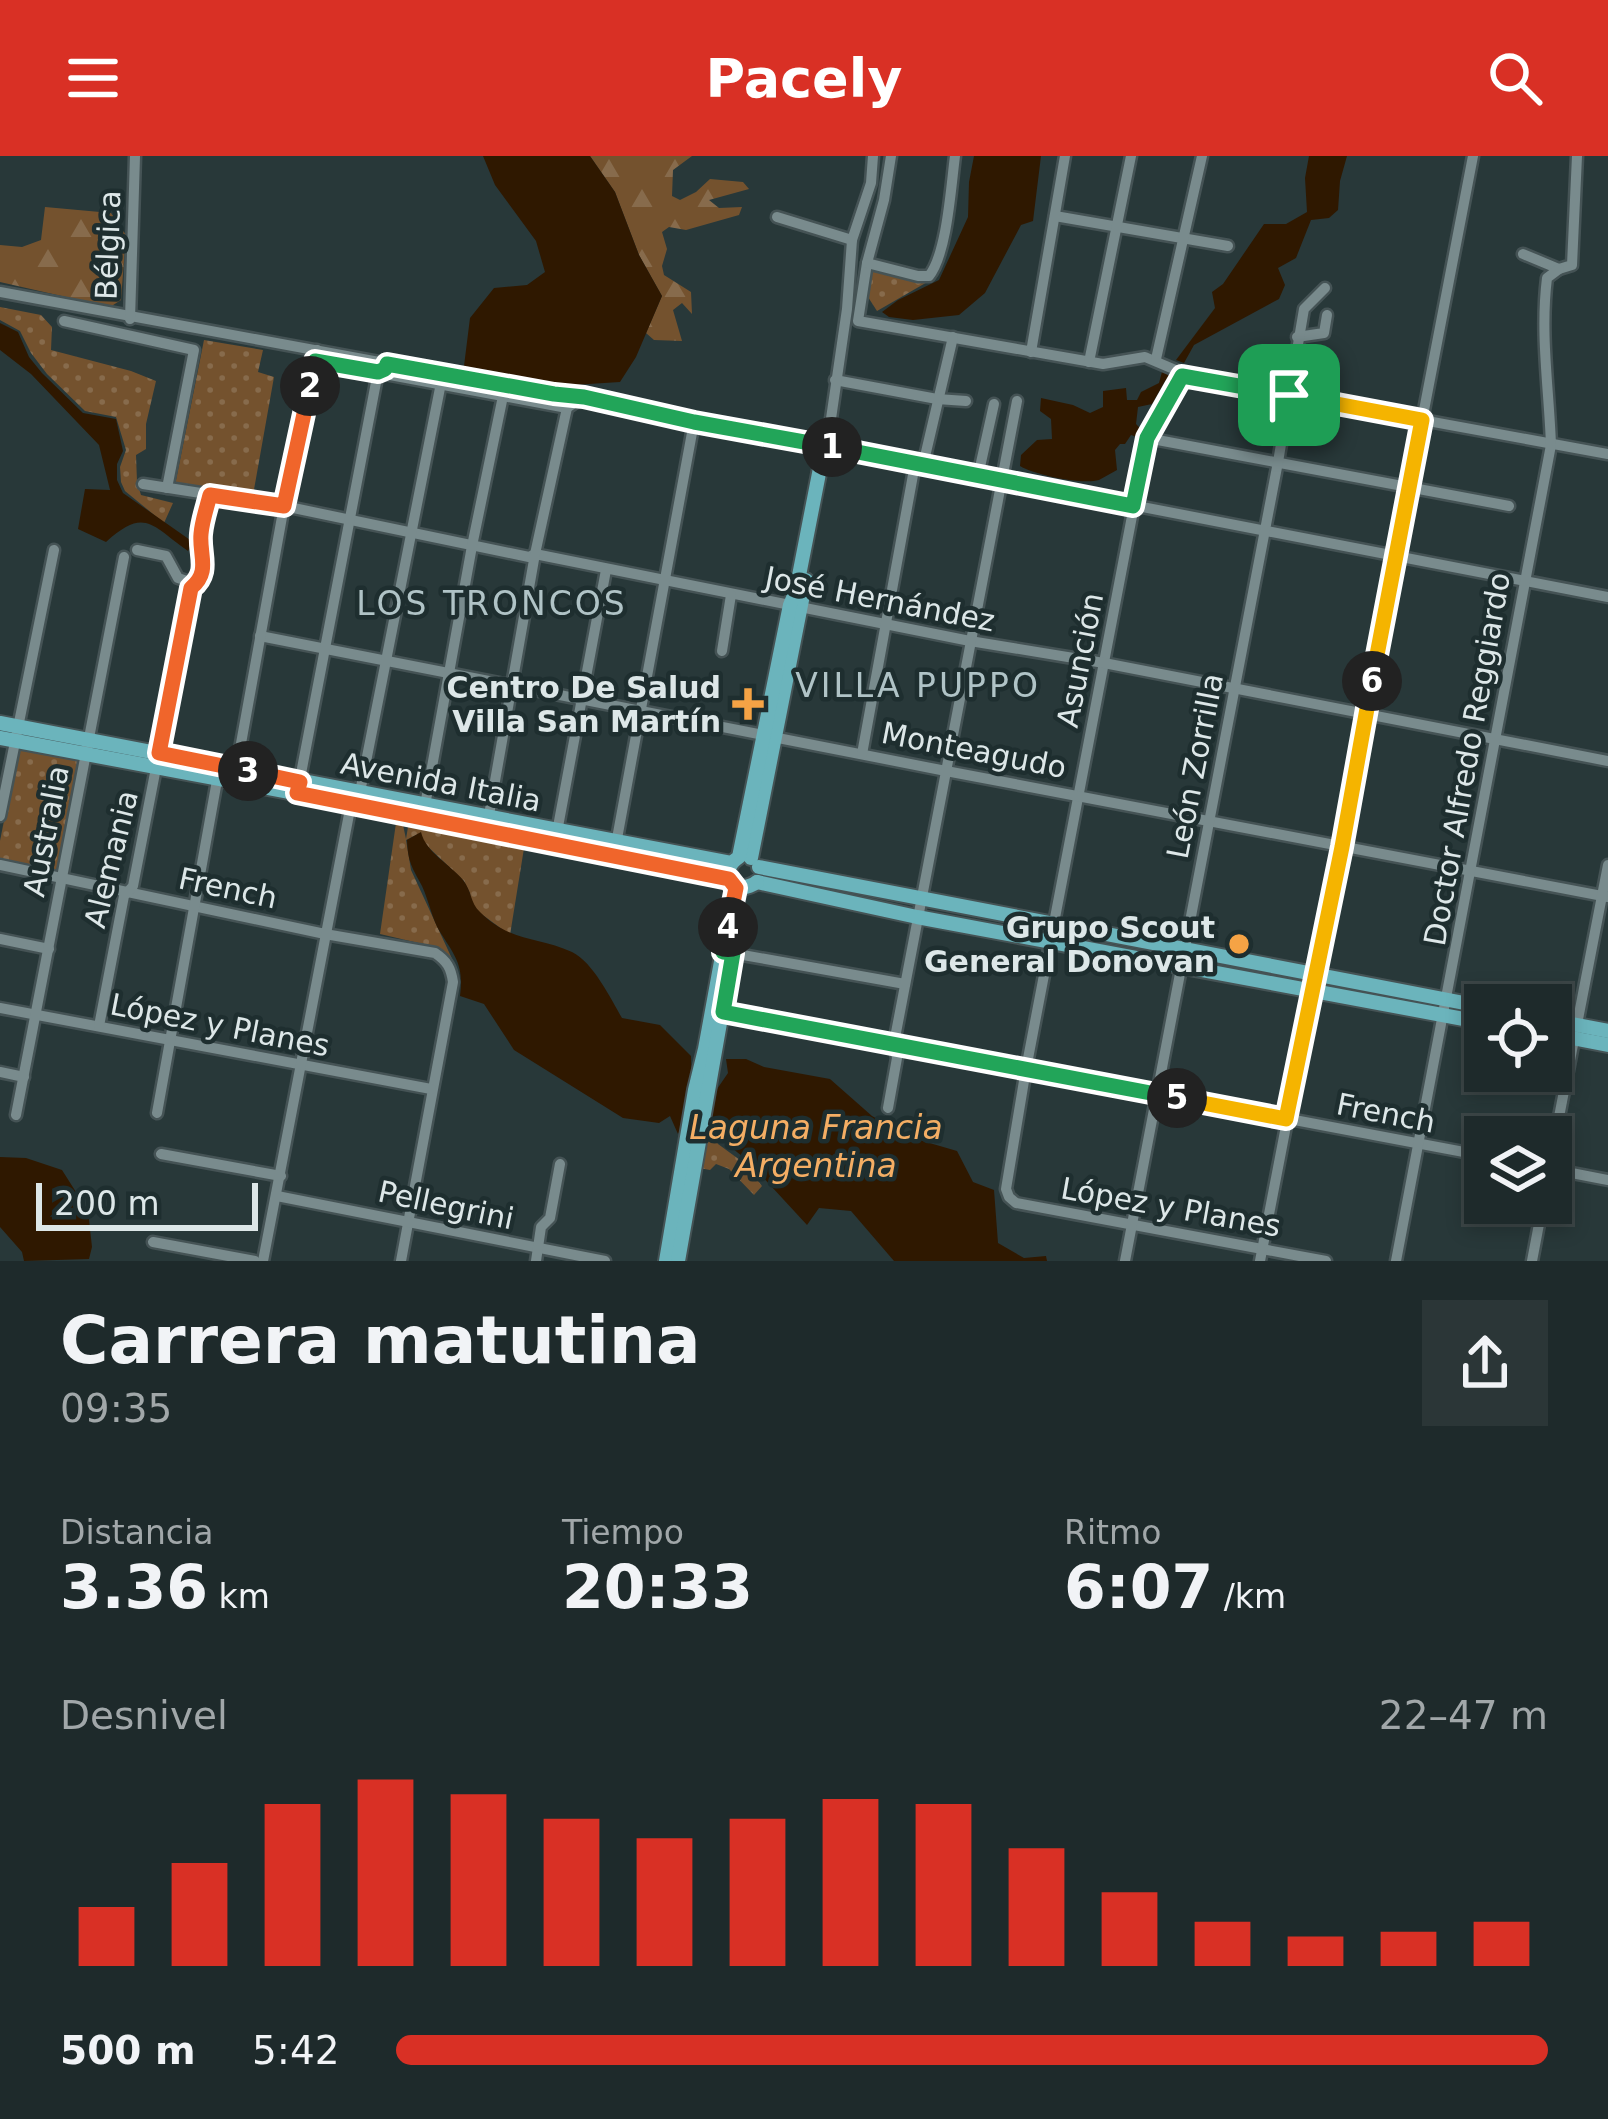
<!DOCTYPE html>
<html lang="es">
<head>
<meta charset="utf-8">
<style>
	body { margin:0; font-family:"DejaVu Sans",sans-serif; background:#2b3637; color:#f1f3f6; height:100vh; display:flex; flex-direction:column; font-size:45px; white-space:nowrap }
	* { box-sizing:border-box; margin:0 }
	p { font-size:39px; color:#a1a7a9 }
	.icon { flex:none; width:66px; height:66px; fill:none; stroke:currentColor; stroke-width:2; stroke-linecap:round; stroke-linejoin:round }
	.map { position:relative; height:1105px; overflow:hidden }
	.details { display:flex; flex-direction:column; background:#1e2a2b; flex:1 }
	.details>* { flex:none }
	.buttons { position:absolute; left:1464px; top:828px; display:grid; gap:24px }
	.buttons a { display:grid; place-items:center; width:108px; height:108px; border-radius:0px; background:#1e2a2b; box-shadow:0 6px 18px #0003,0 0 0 3px #3c4647; font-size:60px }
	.scale { position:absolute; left:36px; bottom:30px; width:222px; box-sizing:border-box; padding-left:12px; border:6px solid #dde7e8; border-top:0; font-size:33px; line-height:42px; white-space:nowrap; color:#dde7e8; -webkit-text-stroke:9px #1e2e2f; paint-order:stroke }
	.pin { position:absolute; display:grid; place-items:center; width:102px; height:102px; color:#fff; margin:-51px; border-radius:24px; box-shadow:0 6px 18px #0006 }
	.km { position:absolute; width:60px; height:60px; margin:-30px; border-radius:50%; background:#222; color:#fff; font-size:33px; line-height:60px; text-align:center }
	.round { display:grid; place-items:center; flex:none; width:126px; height:126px; border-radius:0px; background:#2b3637 }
	.overview { display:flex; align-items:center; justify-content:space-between; height:204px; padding:0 60px }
	h1 { font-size:66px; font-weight:600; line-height:90px }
	.figures { display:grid; grid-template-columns:repeat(3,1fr); gap:18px; height:204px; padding:12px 60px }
	.figures div { display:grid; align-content:center }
	.figures b { font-size:60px; font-weight:600 }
	.figures small { font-size:33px; font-weight:400 }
	.figures p { font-size:33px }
	.chart { height:336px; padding:24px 60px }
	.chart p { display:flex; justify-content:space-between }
	.chart svg { width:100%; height:216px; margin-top:12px; stroke:#d93025; stroke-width:6 }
	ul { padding:0 60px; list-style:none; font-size:39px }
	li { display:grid; grid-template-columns:192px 144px 1fr; align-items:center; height:90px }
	li i { height:30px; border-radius:15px; background:#d93025 }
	header { display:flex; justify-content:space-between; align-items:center; height:156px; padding:0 60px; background:#d93025; color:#fff; font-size:54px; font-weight:600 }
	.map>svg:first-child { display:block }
	.forest { fill:url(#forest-firs) }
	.park { fill:url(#park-dots) }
	.water { fill:#2f1800 }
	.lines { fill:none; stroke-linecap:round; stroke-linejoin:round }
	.minor-casing { stroke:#455355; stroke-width:15 }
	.major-casing { stroke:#455355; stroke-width:18 }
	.minor { stroke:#798b8d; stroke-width:10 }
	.major { stroke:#6bb4bc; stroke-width:14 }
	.split-1-casing { stroke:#fff; stroke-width:24 }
	.split-2-casing { stroke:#fff; stroke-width:24 }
	.split-3-casing { stroke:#fff; stroke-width:24 }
	.split-4-casing { stroke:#fff; stroke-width:24 }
	.split-5-casing { stroke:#fff; stroke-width:24 }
	.split-6-casing { stroke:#fff; stroke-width:24 }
	.split-7-casing { stroke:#fff; stroke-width:24 }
	.split-1 { stroke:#22a559; stroke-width:15 }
	.split-2 { stroke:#22a559; stroke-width:15 }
	.split-3 { stroke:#f0652b; stroke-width:15 }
	.split-4 { stroke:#f0652b; stroke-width:15 }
	.split-5 { stroke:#22a559; stroke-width:15 }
	.split-6 { stroke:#f5b400; stroke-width:15 }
	.split-7 { stroke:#f5b400; stroke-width:15 }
	.poi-dot { fill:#f5a345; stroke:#1e2e2f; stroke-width:4.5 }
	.labels { text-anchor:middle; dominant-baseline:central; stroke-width:9; stroke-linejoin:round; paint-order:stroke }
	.street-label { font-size:30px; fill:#dde7e8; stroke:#1e2e2f }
	.poi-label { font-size:30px; font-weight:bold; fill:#dde7e8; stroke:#1e2e2f; text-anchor:end }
	.neighbourhood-label { font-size:33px; letter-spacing:3px; fill:#b0c3c6; stroke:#1e2e2f }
	.water-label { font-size:33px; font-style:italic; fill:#f4ae64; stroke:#1e2e2f }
</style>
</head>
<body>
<header><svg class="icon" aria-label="menu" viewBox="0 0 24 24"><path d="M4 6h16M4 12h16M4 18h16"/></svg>Pacely<svg class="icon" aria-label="search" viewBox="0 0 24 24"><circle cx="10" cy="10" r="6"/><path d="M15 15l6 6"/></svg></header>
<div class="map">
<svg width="1608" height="1105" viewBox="0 0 1608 1105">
	<defs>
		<pattern id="forest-firs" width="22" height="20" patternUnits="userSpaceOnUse" patternTransform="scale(3)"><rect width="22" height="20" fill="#74522e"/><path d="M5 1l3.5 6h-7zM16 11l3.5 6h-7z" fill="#876b4c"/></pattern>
		<pattern id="park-dots" width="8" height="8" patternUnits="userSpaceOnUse" patternTransform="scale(3)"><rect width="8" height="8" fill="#74522e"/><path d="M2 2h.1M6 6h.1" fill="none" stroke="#876b4c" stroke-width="1.8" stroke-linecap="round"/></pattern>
	</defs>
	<rect width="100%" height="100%" fill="#283839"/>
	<g class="forest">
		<polygon points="590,0 692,0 673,14 672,40 680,44 696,36 710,23 743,26 749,33 709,44 719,52 742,51 739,59 686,74 669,71 662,76 667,93 662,110 664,119 691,136 692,158 682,147 673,154 682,185 654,184 646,177 662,140 639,99 615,36"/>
		<polygon points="45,51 111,57 126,79 121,144 110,151 0,126 0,89 22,91 41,84"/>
	</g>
	<g class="park">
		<polygon points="869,114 929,125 877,155 868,141"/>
		<polygon points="0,151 41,159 52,171 51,194 131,215 156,225 146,268 146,293 136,299 137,326 141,339 173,347 164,367 125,335 121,326 120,311 126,294 116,261 85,255 47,218 31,197 20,175 0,164"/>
		<polygon points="204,184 263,194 258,216 274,221 253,339 175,329"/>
		<polygon points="19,589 79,601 58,715 0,703 0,685"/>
		<polygon points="409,665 525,686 510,779 480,757 471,747 470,737 464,725 423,686 420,677 406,684 411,714 454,807 440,792 380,778 396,667 403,669 406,683"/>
		<polygon points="707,970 718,988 744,1007 762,1030 754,1039 729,1013 716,1008 710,1014 699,1012"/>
	</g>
	<g class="water">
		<polygon points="483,0 590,0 615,36 639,99 662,140 636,201 620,226 557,230 464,210 470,162 494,132 527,129 545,116 536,85 495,29"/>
		<polygon points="974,0 1041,0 1033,65 1021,69 985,137 959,159 913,164 889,161 882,156 898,144 939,124 968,61 969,26"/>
		<polygon points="1309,0 1347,0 1340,25 1338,54 1329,62 1311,64 1296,102 1278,112 1285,129 1279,143 1194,189 1184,207 1176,204 1215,152 1212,136 1223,128 1264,68 1286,68 1307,56 1305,22"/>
		<path d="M 0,167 L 18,176 L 29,201 L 42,217 L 83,257 L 116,263 L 123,295 L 117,308 L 117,324 L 123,337 L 193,386 L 188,395 C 151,369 145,351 106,386 L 78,373 L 85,333 L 110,334 L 99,289 L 31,218 L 0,194 Z"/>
		<path d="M 1163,212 L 1172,220 L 1165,225 L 1152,248 L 1138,251 L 1136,268 L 1145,277 L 1140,282 L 1131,279 L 1125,288 L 1120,288 L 1115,294 L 1117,314 C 1111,317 1105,321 1099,324 C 1082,329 1035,319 1020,310 L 1021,299 L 1037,284 L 1052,283 L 1051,263 L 1040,255 L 1041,242 L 1073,249 L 1090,257 L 1103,251 L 1103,235 L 1126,232 L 1127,244 L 1137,244 L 1141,236 L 1159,227 Z"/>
		<path d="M 421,676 C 426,697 450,708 463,724 C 472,735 470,747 480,756 C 511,787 538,780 572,796 C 593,806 611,843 622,862 L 660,869 L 691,900 L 692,932 L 695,934 L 715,936 L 728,917 L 726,903 L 746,903 L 764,911 L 830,923 L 872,960 L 909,981 L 957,995 L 973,1026 L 994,1034 L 998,1087 L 1024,1102 L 1046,1100 L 1047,1105 L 894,1105 L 851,1055 L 819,1052 L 807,1069 L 748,1005 L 721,983 L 707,958 L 685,965 L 678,978 L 670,960 L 659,967 L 623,962 L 514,894 L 484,848 L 460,840 C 464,810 456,801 440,776 C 432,763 429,745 422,730 C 412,711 408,707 407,684 Z"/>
		<polygon points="0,1001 26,1002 62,1014 88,1055 92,1091 89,1103 24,1105 22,1096 0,1071"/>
	</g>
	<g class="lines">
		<defs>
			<g id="minor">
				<polyline points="891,0 884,44 867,107 858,165 1103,208 1145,201 1178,215 1182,220 1608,298"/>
				<polyline points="1055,60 1228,90"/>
				<polyline points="777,61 852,84"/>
				<polyline points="1523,98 1559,113 1572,109 1577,0"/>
				<path d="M 867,107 L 918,120 L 929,120 C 947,98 951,30 955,0"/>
				<polyline points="0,136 553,238 583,241 694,266 827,290 1608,441"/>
				<polyline points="130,163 135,0"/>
				<polyline points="64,165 194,194 167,332"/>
				<polyline points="1297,181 1324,177 1327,159"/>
				<polyline points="1031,196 1065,0"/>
				<polyline points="1156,203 1202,0"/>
				<polyline points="315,205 567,252"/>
				<polyline points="1089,206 1131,0"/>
				<polyline points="1182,220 1147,282 1026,913 1006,1033 1009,1041 1016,1047 1326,1105"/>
				<polyline points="835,224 937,243 966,245"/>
				<polyline points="1147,282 1509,350"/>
				<polyline points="827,290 847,153 852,84 871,27 873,0"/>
				<polyline points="923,309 953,181"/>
				<polyline points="978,320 994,248"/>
				<polyline points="143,328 284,350 529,401 535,398 970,485 1104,507 1608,605"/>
				<polyline points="137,394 166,400 178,422 196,428"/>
				<polyline points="260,480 946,615 1608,741"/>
				<polyline points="722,495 731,439"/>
				<polyline points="862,598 915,308"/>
				<polyline points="236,615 284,350 317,194"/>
				<polyline points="299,628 378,216 387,208"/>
				<polyline points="424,655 472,390 503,240"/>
				<polyline points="0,660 54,394"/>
				<polyline points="486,676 535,398 567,252 583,241"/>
				<polyline points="557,676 606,414"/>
				<polyline points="616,688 694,266"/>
				<path d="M 0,709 L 325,778 L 435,797 C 447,805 451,812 453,826 L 401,1105"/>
				<polyline points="0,783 49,793"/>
				<polyline points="726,796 905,828"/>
				<polyline points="0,852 431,933"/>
				<polyline points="716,855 1485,1000"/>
				<path d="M 99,870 L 124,740 L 133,730 L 191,432 C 211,417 199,399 201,378 C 201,365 207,351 210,339"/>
				<polyline points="0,916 24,921"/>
				<polyline points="888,952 897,902 894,887 1017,245"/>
				<polyline points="157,957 218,619"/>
				<polyline points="16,959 124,401"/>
				<polyline points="161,998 281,1020"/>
				<polyline points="1551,1002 1608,709"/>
				<polyline points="1551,1013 1608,1024"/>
				<polyline points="277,1040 605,1105"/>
				<polyline points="153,1086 255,1105"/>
				<polyline points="263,1105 351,648 360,636 441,227"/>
				<polyline points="536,1105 541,1071 550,1062 560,1008"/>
				<polyline points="1125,1105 1278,306 1304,153 1325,132"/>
				<polyline points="1260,1105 1473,0"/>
				<path d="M 1396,1105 L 1551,289 C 1549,233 1540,178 1547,122 L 1559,113"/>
				<polyline points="1532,1105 1543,1047"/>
			</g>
			<g id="major">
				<polyline points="0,567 731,707"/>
				<polyline points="0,582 364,650 422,664 729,723"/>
				<polyline points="751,702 806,424"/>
				<polyline points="759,711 1485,851"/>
				<polyline points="757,726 917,761 1485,867"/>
				<path d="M 757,726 C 734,742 716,716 739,701 L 790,449 L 796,435 L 822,302 L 827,295"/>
				<polyline points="1551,864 1608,875"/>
				<polyline points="1551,878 1608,889"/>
				<polyline points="666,1105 695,934 705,893 735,729"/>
				<polyline points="678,1105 738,765"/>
			</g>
		</defs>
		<use href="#minor" class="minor-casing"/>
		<use href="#major" class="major-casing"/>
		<use href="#minor" class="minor"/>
		<use href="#major" class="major"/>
	</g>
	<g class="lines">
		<defs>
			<polyline id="split-1" points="832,291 1133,350 1147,282 1182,220 1289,239"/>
			<polyline id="split-2" points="310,230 315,205 378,216 385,213 387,208 554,238 584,241 694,266 832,291"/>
			<path id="split-3" d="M 248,615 L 159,597 L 191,432 C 211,416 199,399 201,378 C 202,365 207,351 210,339 L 284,350 L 310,230"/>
			<polyline id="split-4" points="248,615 300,626 297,637 729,723 736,732 728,771"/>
			<polyline id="split-5" points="728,771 723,796 733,797 723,856 1177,942"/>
			<polyline id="split-6" points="1177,942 1286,963 1342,691 1372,525"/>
			<polyline id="split-7" points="1289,239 1422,264 1372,525"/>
		</defs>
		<use href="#split-1" class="split-1-casing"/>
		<use href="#split-2" class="split-2-casing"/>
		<use href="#split-3" class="split-3-casing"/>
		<use href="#split-4" class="split-4-casing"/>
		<use href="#split-5" class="split-5-casing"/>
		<use href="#split-6" class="split-6-casing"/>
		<use href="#split-7" class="split-7-casing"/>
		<use href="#split-1" class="split-1"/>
		<use href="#split-2" class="split-2"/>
		<use href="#split-3" class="split-3"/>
		<use href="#split-4" class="split-4"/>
		<use href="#split-5" class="split-5"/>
		<use href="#split-6" class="split-6"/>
		<use href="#split-7" class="split-7"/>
	</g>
	<g class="poi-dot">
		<path d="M742 530h12v12h12v12h-12v12h-12v-12h-12v-12h12z"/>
		<circle cx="1239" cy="788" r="12"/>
	</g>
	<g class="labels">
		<g class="street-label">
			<text transform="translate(108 89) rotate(-88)">Bélgica</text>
			<text transform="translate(880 443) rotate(11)">José Hernández</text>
			<text transform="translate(1080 504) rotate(-79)">Asunción</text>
			<text transform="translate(974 594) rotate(11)">Monteagudo</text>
			<text transform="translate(1467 603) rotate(-80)">Doctor Alfredo Reggiardo</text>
			<text transform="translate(1195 610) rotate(-79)">León Zorrilla</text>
			<text transform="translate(441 626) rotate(11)">Avenida Italia</text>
			<text transform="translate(46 675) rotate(-79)">Australia</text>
			<text transform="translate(111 703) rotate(-76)">Alemania</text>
			<text transform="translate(228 732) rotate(12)">French</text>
			<text transform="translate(220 869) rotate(11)">López y Planes</text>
			<text transform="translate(1386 957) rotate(11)">French</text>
			<text transform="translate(446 1049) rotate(12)">Pellegrini</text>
			<text transform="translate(1171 1051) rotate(10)">López y Planes</text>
		</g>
		<g class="poi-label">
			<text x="721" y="531">Centro De Salud<tspan x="721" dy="34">Villa San Martín</tspan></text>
			<text x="1215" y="771">Grupo Scout<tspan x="1215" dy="34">General Donovan</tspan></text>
		</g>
		<g class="neighbourhood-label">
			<text x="492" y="447">LOS TRONCOS</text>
			<text x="918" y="529">VILLA PUPPO</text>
		</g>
		<g class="water-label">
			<text x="816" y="971">Laguna Francia<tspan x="816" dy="38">Argentina</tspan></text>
		</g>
	</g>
</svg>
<div class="buttons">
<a><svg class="icon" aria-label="locate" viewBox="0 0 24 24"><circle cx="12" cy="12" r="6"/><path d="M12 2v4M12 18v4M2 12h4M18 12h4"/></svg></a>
<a><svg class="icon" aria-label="layers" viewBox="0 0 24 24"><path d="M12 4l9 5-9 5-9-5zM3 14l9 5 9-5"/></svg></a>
</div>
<div class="scale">200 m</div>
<div class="pin" style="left:1289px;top:239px;background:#1e9e55"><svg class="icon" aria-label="arrive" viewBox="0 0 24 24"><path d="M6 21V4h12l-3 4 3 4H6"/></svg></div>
<b class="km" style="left:832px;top:291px">1</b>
<b class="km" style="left:310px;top:230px">2</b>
<b class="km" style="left:248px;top:615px">3</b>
<b class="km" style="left:728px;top:771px">4</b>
<b class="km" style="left:1177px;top:942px">5</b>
<b class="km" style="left:1372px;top:525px">6</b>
</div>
<section class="details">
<div class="overview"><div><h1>Carrera matutina</h1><p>09:35</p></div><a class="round"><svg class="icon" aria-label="share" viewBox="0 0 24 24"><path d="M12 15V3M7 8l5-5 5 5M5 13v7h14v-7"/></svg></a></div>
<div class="figures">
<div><p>Distancia</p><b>3.36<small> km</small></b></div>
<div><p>Tiempo</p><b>20:33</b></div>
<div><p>Ritmo</p><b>6:07<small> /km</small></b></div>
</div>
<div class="chart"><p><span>Desnivel</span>22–47 m</p>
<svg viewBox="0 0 160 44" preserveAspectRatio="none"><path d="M5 44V32M15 44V23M25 44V11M35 44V6M45 44V9M55 44V14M65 44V18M75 44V14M85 44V10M95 44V11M105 44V20M115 44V29M125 44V35M135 44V38M145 44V37M155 44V35"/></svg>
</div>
<ul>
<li><b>500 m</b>5:42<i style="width:100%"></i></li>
</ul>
</section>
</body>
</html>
